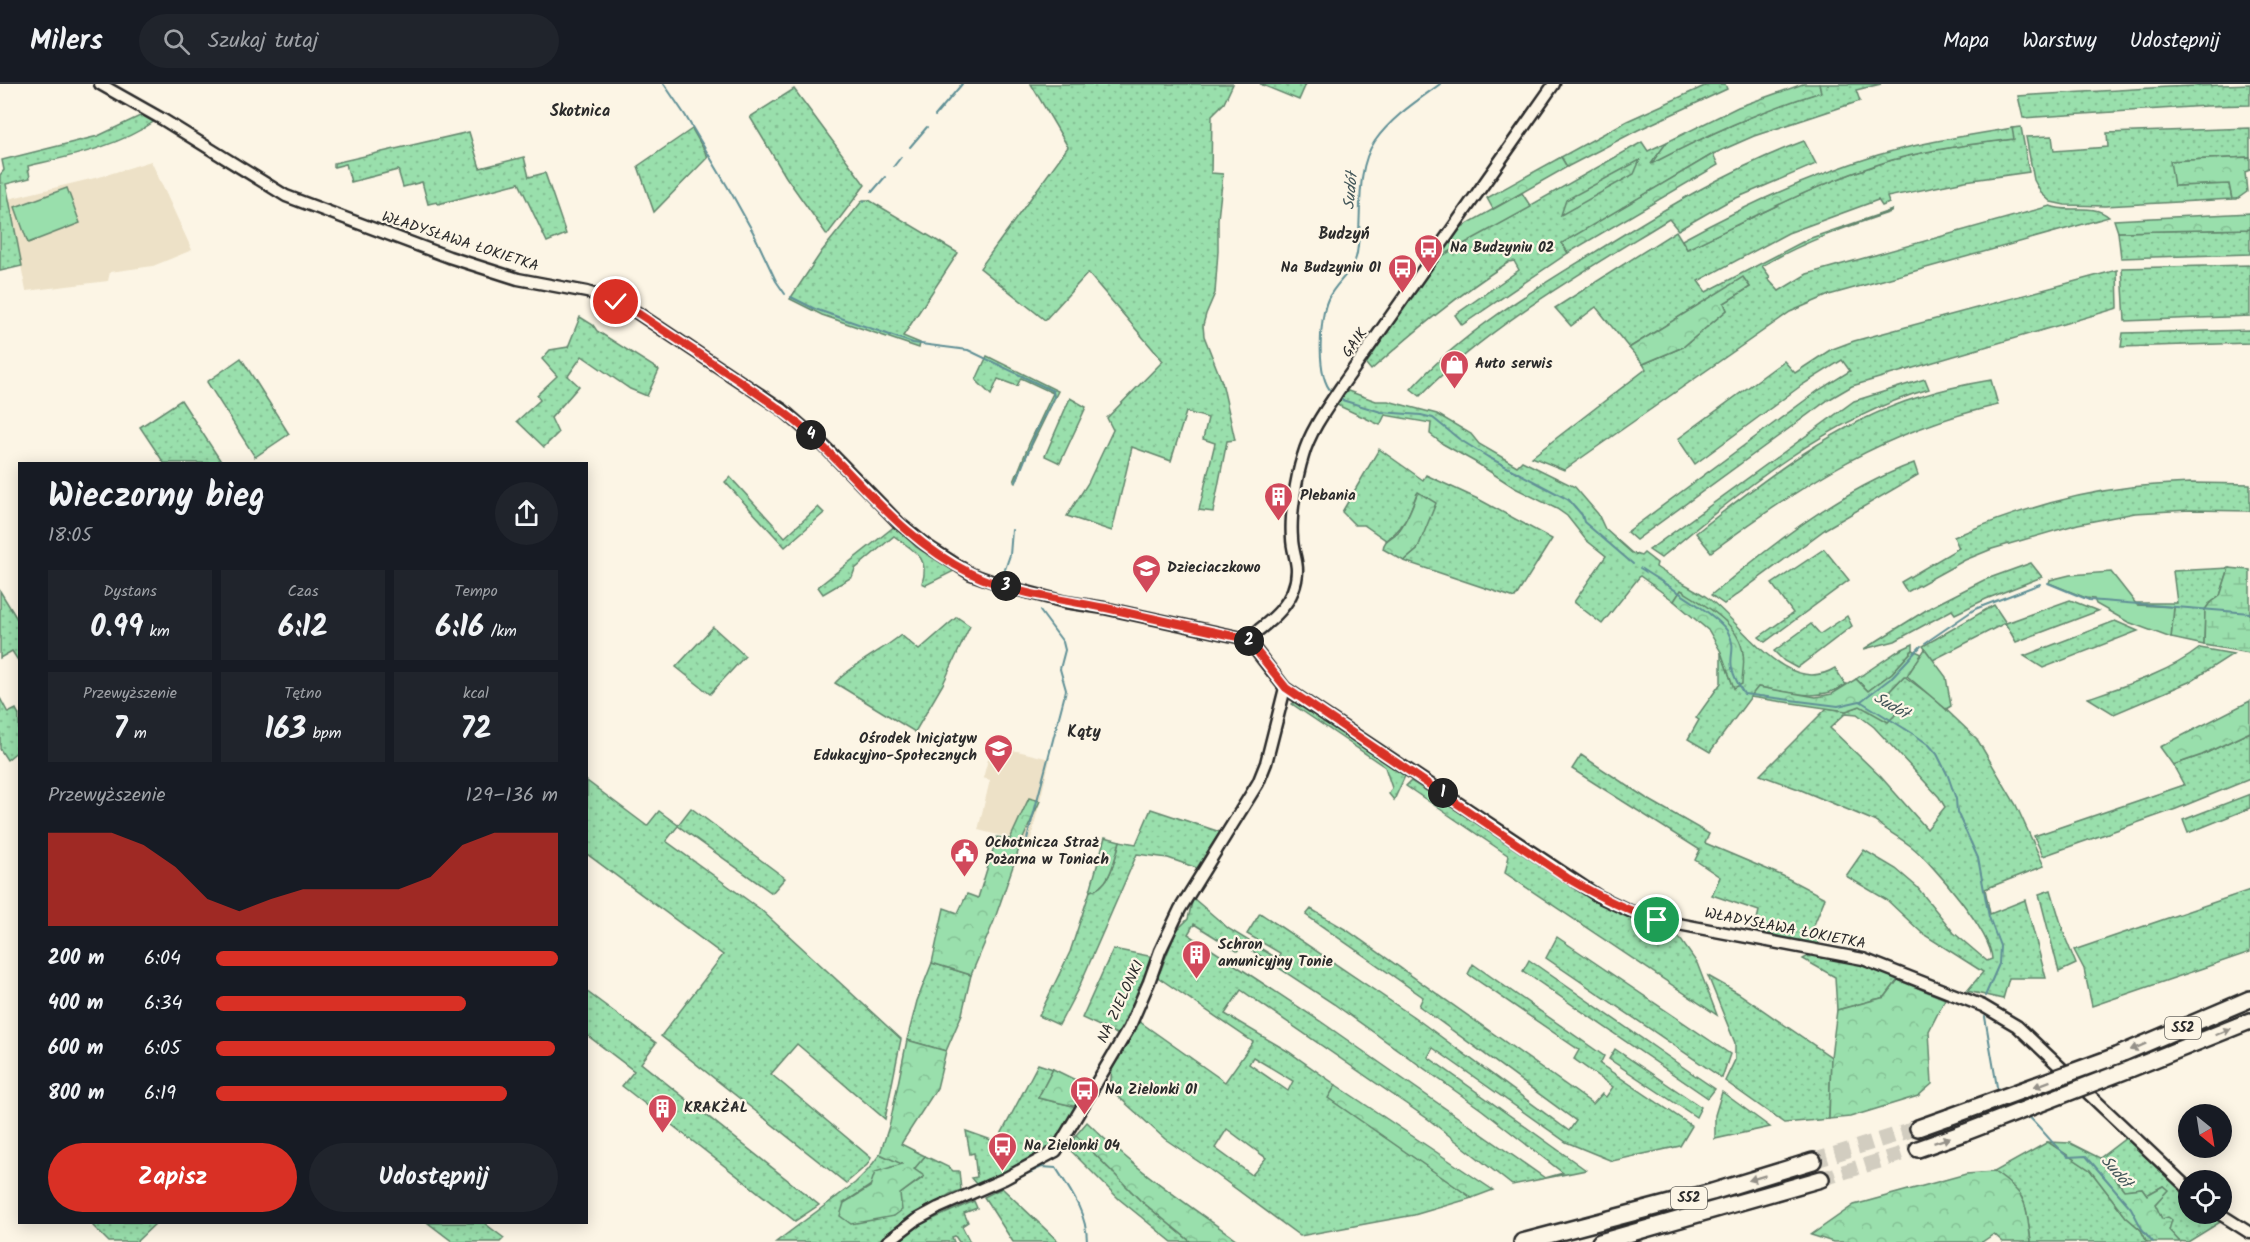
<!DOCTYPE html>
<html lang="pl">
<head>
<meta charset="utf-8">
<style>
	body { margin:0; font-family:Kalam,sans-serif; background:#20242c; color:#f1f3f6; height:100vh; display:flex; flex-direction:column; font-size:22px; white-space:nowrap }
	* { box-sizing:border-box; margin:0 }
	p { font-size:20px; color:#9ea1a6 }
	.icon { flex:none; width:33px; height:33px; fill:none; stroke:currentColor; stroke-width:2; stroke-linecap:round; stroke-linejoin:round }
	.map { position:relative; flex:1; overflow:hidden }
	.panel { position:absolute; left:18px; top:378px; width:570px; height:762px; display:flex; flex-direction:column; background:#171b24; border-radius:0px; box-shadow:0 3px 15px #0003 }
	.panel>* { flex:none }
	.needle { width:39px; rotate:150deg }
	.buttons { position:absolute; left:2178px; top:1020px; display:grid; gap:12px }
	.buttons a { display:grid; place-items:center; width:54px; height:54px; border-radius:50%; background:#171b24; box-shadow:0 3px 15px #0003; font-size:30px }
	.pin { position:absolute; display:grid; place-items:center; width:51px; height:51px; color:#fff; margin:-26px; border:3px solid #fff; border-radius:50%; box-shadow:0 2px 6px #0007 }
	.km { position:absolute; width:30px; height:30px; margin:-15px; border-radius:50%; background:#222; color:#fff; font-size:16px; line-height:30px; text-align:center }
	.round { display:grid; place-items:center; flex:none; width:63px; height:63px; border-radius:32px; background:#20242c }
	.summary { display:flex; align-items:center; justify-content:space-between; height:102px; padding:0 30px }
	h1 { font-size:33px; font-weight:700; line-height:45px }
	.stats { display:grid; grid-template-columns:repeat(3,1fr); gap:9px; height:102px; padding:6px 30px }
	.stats div { display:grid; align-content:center; border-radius:0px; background:#20242c; text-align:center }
	.stats b { font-size:30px; font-weight:700 }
	.stats small { font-size:16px; font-weight:400 }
	.stats p { font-size:16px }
	.chart { height:168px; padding:12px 30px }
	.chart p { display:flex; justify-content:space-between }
	.chart svg { width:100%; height:108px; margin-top:6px; fill:#d93025; opacity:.7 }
	.action { display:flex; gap:12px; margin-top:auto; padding:12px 30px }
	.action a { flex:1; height:69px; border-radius:36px; background:#d93025; color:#fff; font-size:24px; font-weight:700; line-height:69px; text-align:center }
	.action a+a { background:#20242c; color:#f1f3f6 }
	ul { padding:0 30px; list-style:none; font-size:20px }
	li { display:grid; grid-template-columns:96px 72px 1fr; align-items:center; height:45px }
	li i { height:15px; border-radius:8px; background:#d93025 }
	header { display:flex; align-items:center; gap:36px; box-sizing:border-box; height:84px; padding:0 30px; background:#171b24; border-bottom:2px solid #363941 }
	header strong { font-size:28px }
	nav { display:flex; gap:33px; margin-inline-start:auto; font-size:21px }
	.search { width:420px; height:54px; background:#20242c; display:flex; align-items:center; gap:15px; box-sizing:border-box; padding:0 21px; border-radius:33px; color:#9ea1a6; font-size:22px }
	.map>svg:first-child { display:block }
	.built { fill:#ede1c7 }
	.grass { fill:url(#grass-dots); stroke:#62856c; stroke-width:1.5; fill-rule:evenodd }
	.forest { fill:url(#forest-crowns); stroke:#62856c; stroke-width:1.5 }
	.wetland { fill:url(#wetland-marsh); stroke:#62856c; stroke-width:1.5 }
	.garden { fill:#99dfac; stroke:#62856c; stroke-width:1.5 }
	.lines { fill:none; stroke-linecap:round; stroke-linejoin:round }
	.stream { stroke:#609096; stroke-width:2 }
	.highway-tunnel { stroke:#d2cdc0; stroke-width:15; stroke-dasharray:15 8; stroke-linecap:butt }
	.minor-casing { stroke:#2b2b2b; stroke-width:15 }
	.highway-casing { stroke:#2b2b2b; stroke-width:20 }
	.minor { stroke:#fcf5e5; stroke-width:10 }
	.highway { stroke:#fcf5e5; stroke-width:15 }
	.highway-bridge-casing { stroke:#2b2b2b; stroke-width:20; stroke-linecap:butt }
	.highway-bridge { stroke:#fcf5e5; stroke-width:15 }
	.oneway { fill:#949088 }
	.route-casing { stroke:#fff; stroke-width:12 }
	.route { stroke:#d93025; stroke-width:8 }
	.labels { text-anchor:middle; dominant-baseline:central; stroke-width:4.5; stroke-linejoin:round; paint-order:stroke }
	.shield { fill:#fcf5e5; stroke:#6a6863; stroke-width:1.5 }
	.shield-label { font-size:14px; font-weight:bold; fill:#2b2b2b }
	.street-label { font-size:15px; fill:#2b2b2b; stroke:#fcf5e5 }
	.poi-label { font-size:15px; font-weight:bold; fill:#2b2b2b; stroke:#fcf5e5; text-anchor:start }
	.neighbourhood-label { font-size:16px; font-weight:bold; fill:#2b2b2b; stroke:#fcf5e5 }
	.water-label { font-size:16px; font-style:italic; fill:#415558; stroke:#fcf5e5 }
</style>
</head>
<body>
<header>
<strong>Milers</strong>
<div class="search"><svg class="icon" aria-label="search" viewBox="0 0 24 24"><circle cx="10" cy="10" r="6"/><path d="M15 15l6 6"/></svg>Szukaj tutaj</div>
<nav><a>Mapa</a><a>Warstwy</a><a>Udostępnij</a></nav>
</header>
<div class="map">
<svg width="2250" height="1158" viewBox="0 0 2250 1158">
	<defs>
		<pattern id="grass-dots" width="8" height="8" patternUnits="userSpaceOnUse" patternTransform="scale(1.5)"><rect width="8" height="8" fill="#99dfac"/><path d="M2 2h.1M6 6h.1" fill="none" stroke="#84c094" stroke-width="1.8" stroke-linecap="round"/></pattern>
		<pattern id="forest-crowns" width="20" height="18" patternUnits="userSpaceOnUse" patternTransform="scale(1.5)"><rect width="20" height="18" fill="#99dfac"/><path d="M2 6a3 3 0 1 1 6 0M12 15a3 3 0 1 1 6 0" fill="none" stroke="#84c094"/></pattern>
		<pattern id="wetland-marsh" width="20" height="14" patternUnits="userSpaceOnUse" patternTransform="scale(1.5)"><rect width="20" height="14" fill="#99dfac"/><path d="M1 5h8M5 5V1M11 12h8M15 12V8" fill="none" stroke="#84c094"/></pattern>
	</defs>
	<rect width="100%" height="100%" fill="#fcf5e5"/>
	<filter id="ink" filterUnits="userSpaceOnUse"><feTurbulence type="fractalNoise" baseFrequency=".0167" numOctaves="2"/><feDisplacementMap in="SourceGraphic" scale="12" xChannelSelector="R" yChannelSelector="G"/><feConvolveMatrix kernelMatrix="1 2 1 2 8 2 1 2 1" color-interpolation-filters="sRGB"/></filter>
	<g filter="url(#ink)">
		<g class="built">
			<polygon points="151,77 192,166 153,182 110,188 108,197 26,207 8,115 103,92"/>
			<polygon points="992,661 1050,675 1030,759 978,746 990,696 983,694"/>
		</g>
		<g class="grass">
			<polygon points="1031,0 1233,0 1224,19 1212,31 1211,89 1223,90 1218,135 1218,167 1215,209 1206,230 1203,241 1204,252 1222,298 1235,356 1227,357 1213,428 1199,426 1215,359 1203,355 1208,334 1186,328 1171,377 1132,363 1112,447 1067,432 1088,399 1113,346 1107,334 1163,277 1088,189 1045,236 980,184 1068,63"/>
			<polygon points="1260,0 1306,0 1299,16"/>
			<polygon points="1709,0 1725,0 1727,5 1638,46 1567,83 1561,73 1627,37"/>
			<path d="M 1819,0 L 1881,0 L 1856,6 L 1860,17 L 1754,52 L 1713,70 L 1562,160 L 1568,169 L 1462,241 L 1455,231 L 1519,186 L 1514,177 L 1509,178 C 1459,210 1415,247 1371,286 L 1366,280 L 1438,174 L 1642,58 L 1648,67 L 1667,58 L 1652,79 C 1707,51 1761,26 1820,8 Z"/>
			<polygon points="2250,0 2250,21 2206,22 2023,34 2018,12 2168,3"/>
			<polygon points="794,5 865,101 827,151 786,93 750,33"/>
			<path d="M 142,31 L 155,37 C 118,63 71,72 28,82 L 30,94 L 6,100 L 22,182 L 0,187 L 0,91 L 4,86 L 2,76 L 98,52 Z"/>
			<path d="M 2021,43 L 2029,88 L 1965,97 L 1887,113 L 1889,119 L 1882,122 L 1878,116 L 1788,149 L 1698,197 L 1706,208 L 1808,155 L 1892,126 L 1891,128 C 1846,143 1803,158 1762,182 L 1770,193 L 1768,195 L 1779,207 L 1807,190 L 2050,122 C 2070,130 2092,118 2109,133 L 1829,211 L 1790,228 L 1564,386 L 1532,373 L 1646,285 L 1643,280 L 1683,263 L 1727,226 L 1724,219 L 1750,203 L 1743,194 L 1629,264 L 1596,223 L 1571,242 L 1555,224 L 1676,147 L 1687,165 C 1754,133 1821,97 1892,76 C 1932,65 1973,60 2013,55 L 2012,44 Z"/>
			<polygon points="2250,44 2250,73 2171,77 2174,102 2229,100 2232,115 2105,122 2065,121 2051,118 2041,109 2034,96 2026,53 2052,52 2054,67 2108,63 2107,49"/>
			<polygon points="692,45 708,73 654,128 638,82"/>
			<polygon points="469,48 480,84 524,73 529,93 545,89 566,150 547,158 519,99 438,120 437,118 428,120 422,98 403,103 398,86 351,98 346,80 334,83 334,79"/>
			<path d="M 1804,57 L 1816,80 L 1727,118 L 1678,146 L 1669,135 C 1583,188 1492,239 1420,312 L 1411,305 C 1461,249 1536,204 1600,165 C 1666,124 1731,84 1804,57 Z"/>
			<polygon points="863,116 869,116 958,169 903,252 920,259 919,264 822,231 790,215 822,167"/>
			<polygon points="2250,145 2250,170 2121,174 2118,148"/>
			<polygon points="2250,181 2250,232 2125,237 2122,184"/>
			<polygon points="2117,186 2118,224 1852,302 1828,316 1636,456 1627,448 1819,306 1850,287 1842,276 1802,301 1695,380 1678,355 1784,277 1795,289 1830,266 1854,257"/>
			<polygon points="580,233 593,241 597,247 659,286 647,312 630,305 582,272 568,292 579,302 551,334 558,349 544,363 517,337 540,316 537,311 557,292 542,275 550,266 568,263"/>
			<polygon points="2250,246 2250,259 2121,263 2123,249"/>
			<polygon points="987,272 1058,307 1024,377 1016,399 1014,398 1029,360 1053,309 1021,294 1017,302 998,295 991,311 976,296"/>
			<polygon points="241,274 289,350 255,373 207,298"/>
			<path d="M 1925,295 L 1929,305 C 1827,335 1741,406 1661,474 L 1649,466 L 1854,317 Z"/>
			<path d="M 1991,296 L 1998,321 C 1885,346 1803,400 1711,468 L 1696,449 C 1763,396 1837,338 1919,313 C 1943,305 1967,300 1991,296 Z"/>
			<path d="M 1348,307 L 1376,317 L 1388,317 L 1437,330 L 1471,350 L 1479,360 L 1517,382 L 1522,377 L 1575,403 L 1598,430 L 1605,445 L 1632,469 L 1641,472 L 1644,469 L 1657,479 L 1656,483 C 1673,495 1691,502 1708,514 C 1742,539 1787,614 1835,584 L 1846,601 C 1816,619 1790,608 1758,603 L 1710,668 L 1688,655 L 1699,636 L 1696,634 L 1721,599 L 1721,568 L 1734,604 L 1743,570 L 1681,507 L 1674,517 L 1640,492 L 1602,540 L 1574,518 L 1606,472 L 1586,456 L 1567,432 L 1557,425 L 1515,404 L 1475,378 L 1443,360 L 1430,350 L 1431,339 L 1385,331 L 1380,341 L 1335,320 Z"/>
			<polygon points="1070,314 1086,323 1060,379 1045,372"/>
			<polygon points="181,316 222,379 164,379 140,343"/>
			<path d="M 1379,365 L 1423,396 L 1426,391 L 1480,416 L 1552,455 L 1515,514 L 1404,477 L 1417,466 L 1417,409 C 1410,428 1405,444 1386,456 L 1364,441 L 1355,441 L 1342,428 Z"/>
			<path d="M 1914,379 L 1918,391 L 1827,444 L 1724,520 L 1711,511 C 1773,460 1839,407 1914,379 Z"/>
			<polygon points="730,393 785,453 818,423 824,429 785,463 725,398"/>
			<path d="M 2191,399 L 2250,400 L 2250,427 L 2190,426 L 2135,429 L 2078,440 L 1992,465 L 1965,476 L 1907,508 L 1901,498 L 1959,464 L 1954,453 C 2010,429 2070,410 2131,403 C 2151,401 2171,400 2191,399 Z"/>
			<path d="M 895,442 L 916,463 L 954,487 L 926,501 L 922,499 C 931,473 912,466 894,452 L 855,485 L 852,493 L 823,510 L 818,503 Z"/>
			<polygon points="1824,465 1849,496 1765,558 1759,553 1793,529 1772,500"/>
			<polygon points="2031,479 2042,493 1986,515 1955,530 1952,526 1895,557 1864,565 1931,523 1984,496"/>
			<polygon points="2229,484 2220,512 2209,520 2205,526 2204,561 2171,554 2174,523 2137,521 2135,519 2177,519 2173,487"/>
			<polygon points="0,507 19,538 19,578 12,567 0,574"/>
			<polygon points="2070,516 2098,527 2016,558 2005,539 1933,576 1923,562 1994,521 2006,539"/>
			<polygon points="1847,532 1852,542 1797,584 1784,577 1774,567 1811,540 1820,550"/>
			<path d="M 957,533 L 970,542 L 943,600 L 915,648 L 835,599 C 853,580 880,568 901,551 L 919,566 Z"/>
			<polygon points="2115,537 2138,547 2043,584 2024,572"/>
			<polygon points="713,543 745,572 710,610 676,583"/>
			<polygon points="1913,560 1913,566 1892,589 1868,607 1856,595 1898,567"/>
			<path d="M 2200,564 L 2233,570 L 2189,598 L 2114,630 L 2088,614 C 2127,601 2168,589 2200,564 Z"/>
			<path d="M 1904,592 L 1935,615 L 1977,655 L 2016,721 L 2044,782 L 1985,805 L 1990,830 L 2025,816 L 2046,894 L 2009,894 L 2003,915 L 1967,907 L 1983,888 L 1923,850 L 1887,816 L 1846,792 L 1864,766 L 1896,785 L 1917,803 L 1954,849 L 1987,877 L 1992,875 C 1991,848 1933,780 1912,763 C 1902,755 1891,749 1881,742 L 1877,738 L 1801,706 L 1760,691 L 1827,624 L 1846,627 L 1883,614 ZM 1846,629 L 1857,630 L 1874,643 L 1939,713 L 1945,723 L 1927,745 L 1881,693 L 1830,644 Z"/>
			<polygon points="0,614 8,629 16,625 19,631 19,666 7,676 0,665"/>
			<polygon points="1296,617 1405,692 1394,716 1389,710 1392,704 1385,683 1292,620"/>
			<polygon points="2250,648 2250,695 2176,725 2043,772 2034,752 2184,701 2173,681 2202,671"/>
			<polygon points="1581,671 1646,714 1709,750 1705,759 1783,792 1825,814 1811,848 1819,855 1819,861 1754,848 1759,827 1712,811 1720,793 1695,776 1700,766 1572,685"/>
			<polygon points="587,697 647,742 659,727 678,741 691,724 785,794 772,809 678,742 666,757 760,825 901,955 885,1035 797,960 771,990 871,1074 867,1081 846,1099 661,952 723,871 587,770"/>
			<polygon points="1411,697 1587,810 1629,831 1669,845 1676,849 1697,879 1717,931 1505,789 1509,772 1406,702"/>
			<polygon points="2250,710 2250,724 2188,749 2183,736"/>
			<path d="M 1151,725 L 1220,748 L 1197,784 L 1168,774 L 1137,770 L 1079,903 L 1059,941 L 1039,932 L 1070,868 L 1090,807 C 1111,804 1115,773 1120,757 L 1136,760 Z"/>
			<polygon points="2051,806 2065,853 2076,880 2059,888 2039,810"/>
			<polygon points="2250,806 2250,868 2092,922 2084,885 2074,866"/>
			<path d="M 1193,814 L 1229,845 L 1278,875 L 1280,869 L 1247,850 L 1260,829 L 1414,933 L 1569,1047 L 1576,1037 L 1419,922 L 1423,913 L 1306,831 L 1311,825 L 1348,847 L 1593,1020 L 1602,1010 L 1606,1013 L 1613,1003 L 1574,975 L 1579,966 L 1468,890 L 1473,880 L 1604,972 L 1600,980 L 1692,1042 L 1680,1062 L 1612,1077 L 1566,1058 L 1433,964 L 1428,973 L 1586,1086 L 1512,1101 L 1428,1035 L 1241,906 L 1225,930 L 1289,968 L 1336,1001 L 1329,1014 L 1472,1114 L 1414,1131 L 1300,1152 L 1205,1082 L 1165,1055 L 1110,1005 L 1112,984 L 1140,938 L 1225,998 L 1253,958 L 1156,892 L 1160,888 L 1176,847 L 1188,835 ZM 1194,840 L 1237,867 L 1243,862 L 1256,869 L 1334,920 L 1482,1026 L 1563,1089 L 1545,1094 L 1320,937 L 1188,850 ZM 1253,973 L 1293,997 L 1288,1007 L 1249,980 ZM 1227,1045 L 1266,1074 L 1252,1091 L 1215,1064 Z"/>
			<polygon points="1557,853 1730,970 1722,994 1546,874"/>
			<polygon points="1113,865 1154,873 1121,952 1082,934"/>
			<polygon points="1810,871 1872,883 1898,896 1885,913 1837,926 1835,893 1803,875"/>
			<polygon points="1529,876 1693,990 1715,1005 1708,1014 1523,887"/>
			<polygon points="932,879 971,891 962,930 946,967 907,956 917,917"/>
			<polygon points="1708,892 1738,909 1831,973 1829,1035 1784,1039 1725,997 1735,976 1735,959"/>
			<polygon points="586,907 656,959 641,979 819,1121 795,1137 622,1002 634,987 587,951"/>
			<polygon points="1615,965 1701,1023 1696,1033 1609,975"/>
			<path d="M 1038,980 L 1053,985 L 1038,1014 L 1078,1023 C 1072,1033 1066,1047 1058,1055 C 1035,1077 1005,1089 976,1100 L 971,1094 L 977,1093 L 974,1069 L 970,1070 L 966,1047 L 997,1058 Z"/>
			<polygon points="1722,1008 1770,1043 1715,1055 1715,1031"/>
			<polygon points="1076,1051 1140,1116 1191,1158 1172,1158 1119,1115 1068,1064"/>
			<polygon points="2126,1054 2188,1110 2188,1130 2212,1130 2222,1137 2188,1158 2177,1157 2162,1136 2155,1120 2167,1106 2163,1102 2147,1111 2142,1104 2124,1106 2100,1074"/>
			<path d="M 2048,1058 L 2090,1086 L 2126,1133 L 2141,1146 L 2147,1158 L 2031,1158 C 2025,1118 2029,1112 1994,1088 Z"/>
			<polygon points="880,1070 903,1080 844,1119 900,1110 924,1093 914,1085 925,1072 950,1084 953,1087 959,1087 961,1106 950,1110 915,1131 879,1158 776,1158 855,1099 868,1086"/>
			<polygon points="1002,1104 1059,1158 1013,1158 984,1113"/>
			<polygon points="974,1117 977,1124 964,1129 968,1138 962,1142 970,1158 959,1158 955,1152 952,1153 954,1158 896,1158 917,1142"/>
			<polygon points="97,1138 156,1138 156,1139 136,1158 109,1158 93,1142"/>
			<polygon points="428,1139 484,1139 504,1154 500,1158 453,1158"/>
		</g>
		<g class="forest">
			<path d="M 1803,0 L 1819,0 L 1821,8 C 1759,27 1707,51 1651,80 L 1667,58 L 1738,23 Z"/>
			<path d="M 2012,44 L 2014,55 C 1973,60 1932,65 1892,76 C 1821,97 1754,133 1687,165 L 1682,156 C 1744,122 1810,92 1878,71 C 1922,58 1967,52 2012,44 Z"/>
			<polygon points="1713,70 1718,81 1568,169 1562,159"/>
			<polygon points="1561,73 1567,83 1493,125 1487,114"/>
			<polygon points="2250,73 2250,86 2245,88 2247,108 2237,115 2232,115 2229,100 2174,102 2170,77"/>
			<polygon points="1640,76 1634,90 1561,131 1566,116"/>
			<polygon points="2250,129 2250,145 2118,148 2114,136"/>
			<polygon points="1743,193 1750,203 1724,219 1727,226 1683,263 1643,280 1629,264"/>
			<path d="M 1418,408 L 1436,419 L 1417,466 L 1404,477 L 1383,465 C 1384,455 1391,455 1398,448 C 1408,436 1412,422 1418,408 Z"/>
			<path d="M 1681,506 C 1705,521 1740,540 1743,570 C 1745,579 1742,590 1742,600 L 1734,604 L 1721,568 L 1709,547 L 1674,517 Z"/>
			<polygon points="1913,566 1922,570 1907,592 1904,592 1883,614 1900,626 1888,638 1860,622 1846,627 1750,613 1758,603 1816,613 1832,610 1856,595 1868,607 1892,589"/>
			<polygon points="2250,617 2250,648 2248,649 2202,671 2173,681 2160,663"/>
			<polygon points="1029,714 1040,717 1021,759 994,837 971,891 932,879 944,824 958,829 967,810 978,814 997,753 1010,755"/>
			<path d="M 1105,753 L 1120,757 C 1115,773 1111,804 1090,807 Z"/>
			<polygon points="1898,896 1945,915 1929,947 1932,1000 1918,1012 1850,1033 1829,1035 1831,973 1837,926 1885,913"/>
			<polygon points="907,956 946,967 937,1004 901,1060 925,1072 914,1085 924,1092 900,1110 902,1126 894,1132 851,1140 840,1132 844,1119 870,1103 875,1088 902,1080 880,1070 890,1039"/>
			<polygon points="1053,985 1088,1002 1078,1023 1038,1014"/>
			<polygon points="1336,1001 1493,1106 1472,1114 1328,1014"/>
			<path d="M 1087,1038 C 1133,1084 1187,1120 1240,1158 L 1190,1157 L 1140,1116 L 1076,1051 Z"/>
			<polygon points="2048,1058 2070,1059 2100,1074 2124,1106 2142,1104 2147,1111 2163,1102 2168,1106 2155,1120 2162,1135 2168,1133 2172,1136 2169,1146 2180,1158 2147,1158 2141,1146 2126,1133 2090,1086"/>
			<path d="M 1994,1088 C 2029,1112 2025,1118 2031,1158 L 2003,1158 L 1994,1150 L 1982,1158 L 1833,1158 L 1811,1151 L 1854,1121 L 1966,1090 Z"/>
		</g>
		<polygon class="wetland" points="2229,484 2250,486 2250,569 2204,561 2205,526 2209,520 2220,512"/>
		<g class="garden">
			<polygon points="67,104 80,139 28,159 15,123"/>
			<polygon points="1522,109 1531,123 1438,174 1458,145"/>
			<polygon points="2111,488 2137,521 2174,523 2171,554 2128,538 2096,520 2094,515 2086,514 2049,499 2050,496 2070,491"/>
			<polygon points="1925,565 1946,593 1951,622 1946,625 1907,592"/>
		</g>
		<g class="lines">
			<g class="stream">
				<polyline points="664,0 685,31 733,112 753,148 776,197 785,210"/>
				<polyline points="935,32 962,0"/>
				<polyline points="910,63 927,43"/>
				<polyline points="894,82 901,73"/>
				<polyline points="872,108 885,93"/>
				<polyline points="864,118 864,117"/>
				<polyline points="791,213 815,225 913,259 968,266 1053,307 1054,313 1036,348 1016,398"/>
				<path d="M 1332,308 C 1316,293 1319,235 1328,215 C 1335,199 1355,186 1357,169 C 1363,135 1354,87 1375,57 C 1392,33 1417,17 1440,0"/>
				<polyline points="1342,316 1381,328 1421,331 1433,334 1459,355 1488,373 1569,416 1582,431 1584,438 1633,480"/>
				<path d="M 1640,484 C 1661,498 1716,529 1728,548 C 1737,564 1729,571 1732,584 C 1734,594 1739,602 1744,610 L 1838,622 L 1860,617 L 1915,651 L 1929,661 L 1937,670 L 1948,692 L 1956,715 L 1957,728 L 1978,774 L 1989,833 L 2000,862 L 1999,880 L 1985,912"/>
				<polyline points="1003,491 1010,471 1012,446"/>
				<polyline points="2048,499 2089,516 2250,529"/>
				<polyline points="1925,559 1975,525 2040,500"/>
				<polyline points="1861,617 1890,595 1921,562"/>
				<polyline points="1027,755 1066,606 1060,585 1065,566 1063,558 1040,527"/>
				<polyline points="1985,933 1997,1003 2001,1009"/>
				<path d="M 2027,1031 C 2042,1044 2052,1061 2068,1073 L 2086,1072 L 2131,1124 L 2142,1145 L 2153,1158"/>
				<path d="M 998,1103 L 1042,1083 L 1056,1084 C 1071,1107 1087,1130 1087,1158"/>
			</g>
			<g class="highway-tunnel">
				<polyline points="1813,1077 1918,1044"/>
				<polyline points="1821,1095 1918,1065"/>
			</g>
			<defs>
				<g id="minor">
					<polyline points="100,0 162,35 286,112 449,173 518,195 587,208 617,218 636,228 783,326 821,359 899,439 926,461 971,490 1008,503 1065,518 1104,524 1247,555 1285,604 1598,812 1632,828 1657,836 1863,875 1983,922 2017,942 2188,1104"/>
					<path d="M 1247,555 C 1270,538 1297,518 1297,486 C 1297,476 1292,465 1292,454 C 1290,432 1296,394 1303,372 C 1310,347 1327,324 1341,303 L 1554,0"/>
					<polyline points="2220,1130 2250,1149"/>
					<polyline points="887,1158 916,1136 938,1124 1004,1095 1056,1067 1129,944 1149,898 1160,867 1180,825 1258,699 1266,679 1285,604"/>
				</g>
				<g id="highway">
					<polyline points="2116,972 2250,915"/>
					<polyline points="2130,985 2250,937"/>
					<polyline points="1918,1044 1949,1033"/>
					<polyline points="1918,1065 1966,1048"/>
					<polyline points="1522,1158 1712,1108 1813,1077"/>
					<polyline points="1600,1158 1821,1095"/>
				</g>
			</defs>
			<use href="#minor" class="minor-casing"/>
			<use href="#highway" class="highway-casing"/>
			<use href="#minor" class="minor"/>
			<use href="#highway" class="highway"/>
			<defs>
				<g id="highway-bridge">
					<polyline points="1949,1033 2116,972"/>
					<polyline points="1966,1048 2130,985"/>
				</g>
			</defs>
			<use href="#highway-bridge" class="highway-bridge-casing"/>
			<use href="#highway-bridge" class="highway-bridge"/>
		</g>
		<defs><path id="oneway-solid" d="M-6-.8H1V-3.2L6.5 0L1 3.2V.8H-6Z" transform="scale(1.5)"/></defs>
		<g class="oneway">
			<use href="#oneway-solid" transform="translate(2223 948) rotate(-22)"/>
			<use href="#oneway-solid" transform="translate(2138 963) rotate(157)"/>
			<use href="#oneway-solid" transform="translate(2042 1000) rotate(160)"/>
			<use href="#oneway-solid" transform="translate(1942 1056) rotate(-19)"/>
			<use href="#oneway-solid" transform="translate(1757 1094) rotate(163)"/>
		</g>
	</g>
	<g class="lines" filter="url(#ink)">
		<defs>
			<path id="route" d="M 616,218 L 639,230 C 673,253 707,275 741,298 C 761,312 781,325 800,341 C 856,390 900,455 970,489 C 1012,510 1060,515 1106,524 C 1153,534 1200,545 1247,555 L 1286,604 L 1569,795 C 1598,812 1625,826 1657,836"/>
		</defs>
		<use href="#route" class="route-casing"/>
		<use href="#route" class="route"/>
	</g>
	<defs>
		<symbol id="bus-pin" viewBox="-11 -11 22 30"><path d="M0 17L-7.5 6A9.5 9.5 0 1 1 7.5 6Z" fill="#d1495b" stroke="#fcf5e5"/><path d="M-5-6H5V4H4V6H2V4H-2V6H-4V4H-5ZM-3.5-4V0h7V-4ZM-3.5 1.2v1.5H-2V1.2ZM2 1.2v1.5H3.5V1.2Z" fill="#fff"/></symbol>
		<symbol id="shop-pin" viewBox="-11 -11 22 30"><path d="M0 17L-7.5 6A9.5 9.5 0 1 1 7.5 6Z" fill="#d1495b" stroke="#fcf5e5"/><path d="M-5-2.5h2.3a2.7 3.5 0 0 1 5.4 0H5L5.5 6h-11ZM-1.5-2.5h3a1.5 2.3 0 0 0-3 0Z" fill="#fff"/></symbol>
		<symbol id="building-pin" viewBox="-11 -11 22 30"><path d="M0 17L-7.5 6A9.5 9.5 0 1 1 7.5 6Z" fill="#d1495b" stroke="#fcf5e5"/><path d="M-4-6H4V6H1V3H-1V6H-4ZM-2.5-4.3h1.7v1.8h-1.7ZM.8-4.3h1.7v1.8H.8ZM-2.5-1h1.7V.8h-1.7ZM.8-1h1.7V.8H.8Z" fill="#fff"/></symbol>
		<symbol id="school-pin" viewBox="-11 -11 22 30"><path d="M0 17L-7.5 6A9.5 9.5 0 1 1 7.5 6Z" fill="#d1495b" stroke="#fcf5e5"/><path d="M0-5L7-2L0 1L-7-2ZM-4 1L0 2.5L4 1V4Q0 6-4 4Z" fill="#fff"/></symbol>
		<symbol id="university-pin" viewBox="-11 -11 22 30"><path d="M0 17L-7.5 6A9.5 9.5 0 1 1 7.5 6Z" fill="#d1495b" stroke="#fcf5e5"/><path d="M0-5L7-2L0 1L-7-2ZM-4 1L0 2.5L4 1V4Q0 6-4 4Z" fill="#fff"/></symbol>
		<symbol id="civic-pin" viewBox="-11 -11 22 30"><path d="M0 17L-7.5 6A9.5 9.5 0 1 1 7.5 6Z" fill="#d1495b" stroke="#fcf5e5"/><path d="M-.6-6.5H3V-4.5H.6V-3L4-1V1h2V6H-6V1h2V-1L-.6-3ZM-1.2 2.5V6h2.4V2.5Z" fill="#fff"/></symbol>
	</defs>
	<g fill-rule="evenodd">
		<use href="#bus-pin" x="1412" y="148" width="33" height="45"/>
		<use href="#bus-pin" x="1386" y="168" width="33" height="45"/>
		<use href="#shop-pin" x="1438" y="264" width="33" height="45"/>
		<use href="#building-pin" x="1262" y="396" width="33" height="45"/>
		<use href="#school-pin" x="1130" y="468" width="33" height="45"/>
		<use href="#university-pin" x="982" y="648" width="33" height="45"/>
		<use href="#civic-pin" x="948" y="752" width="33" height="45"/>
		<use href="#building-pin" x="1180" y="854" width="33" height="45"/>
		<use href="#bus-pin" x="1068" y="990" width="33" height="45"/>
		<use href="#building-pin" x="646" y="1008" width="33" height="45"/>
		<use href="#bus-pin" x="986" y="1046" width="33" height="45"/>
	</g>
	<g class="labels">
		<g class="shield">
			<rect x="2165" y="933" width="36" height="22" rx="4.5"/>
			<rect x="1671" y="1103" width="36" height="22" rx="4.5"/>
		</g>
		<g class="shield-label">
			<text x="2183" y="944">S52</text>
			<text x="1689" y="1114">S52</text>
		</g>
		<g class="street-label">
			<text transform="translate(460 158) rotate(18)">WŁADYSŁAWA ŁOKIETKA</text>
			<text transform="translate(1355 259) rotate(-54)">GAIK</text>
			<text transform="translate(1785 845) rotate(11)">WŁADYSŁAWA ŁOKIETKA</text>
			<text transform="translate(1121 918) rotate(-65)">NA ZIELONKI</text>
		</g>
		<g class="poi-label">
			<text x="1450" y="164">Na Budzyniu 02</text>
			<text x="1381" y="184" text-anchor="end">Na Budzyniu 01</text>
			<text x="1475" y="280">Auto serwis</text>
			<text x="1300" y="412">Plebania</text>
			<text x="1167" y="484">Dzieciaczkowo</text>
			<text x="977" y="655" text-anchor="end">Ośrodek Inicjatyw<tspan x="977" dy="17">Edukacyjno-Społecznych</tspan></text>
			<text x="985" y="759">Ochotnicza Straż<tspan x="985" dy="17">Pożarna w Toniach</tspan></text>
			<text x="1218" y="861">Schron<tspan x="1218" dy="17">amunicyjny Tonie</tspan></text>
			<text x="1105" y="1006">Na Zielonki 01</text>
			<text x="684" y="1024">KRAKŻAL</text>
			<text x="1024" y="1062">Na Zielonki 04</text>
		</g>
		<g class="neighbourhood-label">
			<text x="580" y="27">Skotnica</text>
			<text x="1344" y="150">Budzyń</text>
			<text x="1084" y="648">Kąty</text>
		</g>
		<g class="water-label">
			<text transform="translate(1351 107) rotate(-84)">Sudół</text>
			<text transform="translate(1891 622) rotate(31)">Sudół</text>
			<text transform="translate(2116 1088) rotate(49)">Sudół</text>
		</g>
	</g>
</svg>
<div class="buttons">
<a><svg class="needle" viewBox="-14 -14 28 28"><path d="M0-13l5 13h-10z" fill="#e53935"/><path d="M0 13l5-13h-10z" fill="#9ea1a6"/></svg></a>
<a><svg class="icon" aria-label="locate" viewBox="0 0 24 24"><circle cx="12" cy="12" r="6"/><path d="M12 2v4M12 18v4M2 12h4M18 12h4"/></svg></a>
</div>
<div class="pin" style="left:1657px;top:836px;background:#1e9e55"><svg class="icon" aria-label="arrive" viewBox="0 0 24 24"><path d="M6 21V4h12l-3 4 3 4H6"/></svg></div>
<div class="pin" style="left:616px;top:218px;background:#d93025"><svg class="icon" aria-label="check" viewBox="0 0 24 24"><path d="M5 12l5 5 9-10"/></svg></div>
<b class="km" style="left:1443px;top:709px">1</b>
<b class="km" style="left:1249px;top:557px">2</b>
<b class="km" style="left:1006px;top:502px">3</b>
<b class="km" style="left:811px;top:351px">4</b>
<section class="panel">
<div class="summary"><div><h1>Wieczorny bieg</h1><p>18:05</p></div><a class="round"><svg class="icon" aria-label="share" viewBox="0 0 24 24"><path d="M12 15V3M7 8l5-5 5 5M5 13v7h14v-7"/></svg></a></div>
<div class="stats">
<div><p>Dystans</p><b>0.99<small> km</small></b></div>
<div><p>Czas</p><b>6:12</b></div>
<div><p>Tempo</p><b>6:16<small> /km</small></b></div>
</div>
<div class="stats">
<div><p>Przewyższenie</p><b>7<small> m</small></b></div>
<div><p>Tętno</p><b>163<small> bpm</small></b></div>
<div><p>kcal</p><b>72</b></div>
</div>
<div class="chart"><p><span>Przewyższenie</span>129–136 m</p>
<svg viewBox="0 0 160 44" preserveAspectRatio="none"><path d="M0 44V6L10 6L20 6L30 11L40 20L50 33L60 38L70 33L80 29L90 29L100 29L110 29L120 24L130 11L140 6L150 6L160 6V44z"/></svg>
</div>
<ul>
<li><b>200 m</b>6:04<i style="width:100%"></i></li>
<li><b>400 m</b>6:34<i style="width:73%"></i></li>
<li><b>600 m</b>6:05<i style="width:99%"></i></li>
<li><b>800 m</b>6:19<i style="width:85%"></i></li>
</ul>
<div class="action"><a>Zapisz</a><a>Udostępnij</a></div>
</section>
</div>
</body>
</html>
